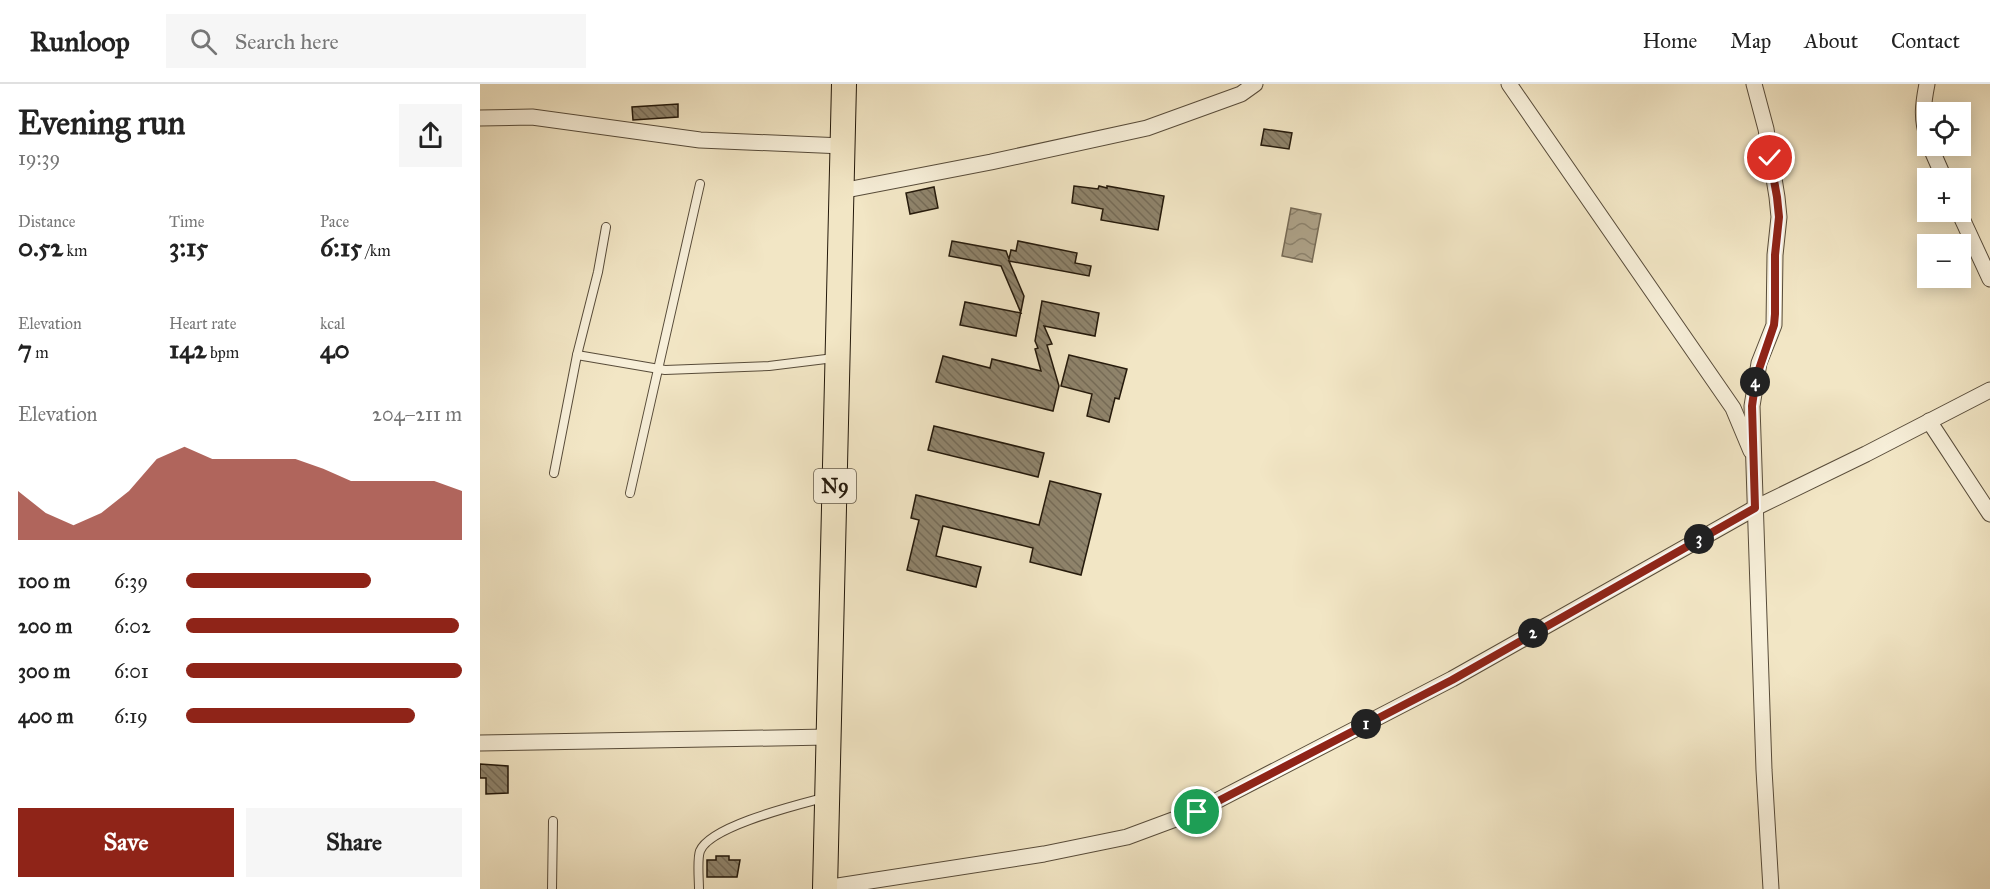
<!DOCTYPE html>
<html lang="en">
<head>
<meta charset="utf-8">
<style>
	body { margin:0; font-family:"IM FELL Great Primer",serif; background:#f6f6f6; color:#222; height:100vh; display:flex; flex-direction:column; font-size:22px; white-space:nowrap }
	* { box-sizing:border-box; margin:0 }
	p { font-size:20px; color:#767676 }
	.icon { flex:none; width:33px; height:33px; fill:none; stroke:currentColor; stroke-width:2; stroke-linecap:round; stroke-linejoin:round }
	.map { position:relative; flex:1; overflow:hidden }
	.drawer { display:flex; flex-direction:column; background:#fff; width:480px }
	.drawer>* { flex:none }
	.fabs { position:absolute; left:1437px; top:18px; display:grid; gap:12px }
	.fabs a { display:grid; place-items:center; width:54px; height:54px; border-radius:0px; background:#fff; box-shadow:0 3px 15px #0003; font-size:30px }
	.pin { position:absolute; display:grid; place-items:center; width:51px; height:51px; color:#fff; margin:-26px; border:3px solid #fff; border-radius:50%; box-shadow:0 2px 6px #0007 }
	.km { position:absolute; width:30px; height:30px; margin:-15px; border-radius:50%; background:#222; color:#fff; font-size:16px; line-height:30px; text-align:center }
	.round { display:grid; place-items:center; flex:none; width:63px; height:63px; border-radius:0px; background:#f6f6f6 }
	.head { display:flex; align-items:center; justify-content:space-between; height:102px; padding:0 18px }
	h1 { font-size:33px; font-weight:800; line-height:45px }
	.metrics { display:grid; grid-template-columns:repeat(3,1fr); gap:9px; height:102px; padding:6px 18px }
	.metrics div { display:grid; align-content:center }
	.metrics b { font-size:26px; font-weight:800 }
	.metrics small { font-size:16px; font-weight:400 }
	.metrics p { font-size:16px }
	.chart { height:168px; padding:12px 18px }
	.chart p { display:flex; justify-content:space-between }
	.chart svg { width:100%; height:108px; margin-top:6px; fill:#8f2418; opacity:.7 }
	.primary-button { display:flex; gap:12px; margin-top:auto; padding:12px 18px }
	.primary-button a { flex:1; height:69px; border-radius:0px; background:#8f2418; color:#fff; font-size:24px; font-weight:800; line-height:69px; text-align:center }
	.primary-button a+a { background:#f6f6f6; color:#222 }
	ul { padding:0 18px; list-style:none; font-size:20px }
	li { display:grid; grid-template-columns:96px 72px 1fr; align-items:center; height:45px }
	li i { height:15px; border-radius:8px; background:#8f2418 }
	header { display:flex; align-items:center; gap:36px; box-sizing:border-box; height:84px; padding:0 30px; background:#fff; border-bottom:2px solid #e0e0e0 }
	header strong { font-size:28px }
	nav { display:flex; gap:33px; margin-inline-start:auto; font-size:21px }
	.search { width:420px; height:54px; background:#f6f6f6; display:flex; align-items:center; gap:15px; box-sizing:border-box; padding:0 21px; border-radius:0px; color:#767676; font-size:22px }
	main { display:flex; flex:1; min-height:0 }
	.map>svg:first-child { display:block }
	.water { fill:url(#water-waves); stroke:#766a55; stroke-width:1.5 }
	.building { fill:url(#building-back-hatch); stroke:#24190b; stroke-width:1.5 }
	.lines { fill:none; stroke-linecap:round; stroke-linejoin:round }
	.service-casing { stroke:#584c3a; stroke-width:10 }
	.minor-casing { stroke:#584c3a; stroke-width:17 }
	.trunk-casing { stroke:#24190b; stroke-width:26 }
	.service { stroke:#f7efd9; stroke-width:8 }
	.minor { stroke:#f7efd9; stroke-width:15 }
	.trunk { stroke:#f2e6c5; stroke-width:24 }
	.route-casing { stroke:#fff; stroke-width:12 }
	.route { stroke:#8f2418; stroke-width:8 }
	.labels { text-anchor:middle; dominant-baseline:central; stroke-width:4.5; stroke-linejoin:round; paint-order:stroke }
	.shield { fill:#f7efd9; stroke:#635949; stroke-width:1.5 }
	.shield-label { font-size:20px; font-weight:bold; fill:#24190b }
</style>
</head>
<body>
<header>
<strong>Runloop</strong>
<div class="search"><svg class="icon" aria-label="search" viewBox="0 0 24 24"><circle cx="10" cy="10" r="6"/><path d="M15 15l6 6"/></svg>Search here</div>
<nav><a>Home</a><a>Map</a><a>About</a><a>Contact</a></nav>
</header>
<main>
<section class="drawer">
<div class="head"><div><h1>Evening run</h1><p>19:39</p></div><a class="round"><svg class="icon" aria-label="share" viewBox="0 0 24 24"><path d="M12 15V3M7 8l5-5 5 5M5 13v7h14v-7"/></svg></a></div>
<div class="metrics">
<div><p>Distance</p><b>0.52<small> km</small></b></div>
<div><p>Time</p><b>3:15</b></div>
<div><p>Pace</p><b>6:15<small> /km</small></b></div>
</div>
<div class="metrics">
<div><p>Elevation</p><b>7<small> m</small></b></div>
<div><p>Heart rate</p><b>142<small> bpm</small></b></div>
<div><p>kcal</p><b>40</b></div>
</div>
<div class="chart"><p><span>Elevation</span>204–211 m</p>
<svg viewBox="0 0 160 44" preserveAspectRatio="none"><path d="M0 44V24L10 33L20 38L30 33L40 24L50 11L60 6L70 11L80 11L90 11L100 11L110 15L120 20L130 20L140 20L150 20L160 24V44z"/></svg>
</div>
<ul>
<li><b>100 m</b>6:39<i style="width:67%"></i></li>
<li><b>200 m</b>6:02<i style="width:99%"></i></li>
<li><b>300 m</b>6:01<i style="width:100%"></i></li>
<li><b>400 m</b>6:19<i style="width:83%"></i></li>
</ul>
<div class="primary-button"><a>Save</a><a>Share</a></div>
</section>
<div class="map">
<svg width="1510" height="805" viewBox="0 0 1510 805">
	<defs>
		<pattern id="water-waves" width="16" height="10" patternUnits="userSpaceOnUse" patternTransform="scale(1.5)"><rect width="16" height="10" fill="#aca086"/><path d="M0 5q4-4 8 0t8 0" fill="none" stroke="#8c826c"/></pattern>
		<pattern id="building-back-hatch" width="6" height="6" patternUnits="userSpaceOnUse" patternTransform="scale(1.5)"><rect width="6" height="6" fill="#8f846c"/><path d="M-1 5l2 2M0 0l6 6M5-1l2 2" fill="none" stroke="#756b57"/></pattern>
	</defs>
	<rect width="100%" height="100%" fill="#f2e6c5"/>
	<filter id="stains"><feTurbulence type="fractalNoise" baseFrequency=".00333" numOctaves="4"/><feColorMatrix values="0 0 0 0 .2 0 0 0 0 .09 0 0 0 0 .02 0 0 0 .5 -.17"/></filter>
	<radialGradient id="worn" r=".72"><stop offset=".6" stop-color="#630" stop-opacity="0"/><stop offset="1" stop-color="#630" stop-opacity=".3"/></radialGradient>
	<polygon class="water" points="811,124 841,130 832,178 802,172"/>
	<g class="building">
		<polygon points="198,20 198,33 153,36 152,23"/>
		<polygon points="784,45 812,49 809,65 781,61"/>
		<polygon points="594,102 618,105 619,102 627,104 627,102 684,112 678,146 621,136 623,125 592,119"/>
		<polygon points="454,103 458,124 430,130 426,109"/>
		<polygon points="472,157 526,167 529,175 531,166 536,167 538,157 597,169 595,179 611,182 609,192 529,177 544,212 536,252 480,241 485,218 541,229 521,182 469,172"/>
		<polygon points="562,217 619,229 615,252 564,242 572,260 567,261 579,302 573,327 456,298 463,272 510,284 512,275 561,287 555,265 558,264 555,257"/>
		<polygon points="589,271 647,285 639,315 635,314 629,338 607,332 612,310 581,302"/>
		<polygon points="454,342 564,369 558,393 448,366"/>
		<polygon points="570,397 621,410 601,491 550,478 553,464 463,442 456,472 501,483 496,503 427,486 439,436 431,434 436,411 559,441"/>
		<polygon points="0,680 28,682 28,709 6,710 6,694 0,694"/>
		<polygon points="236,772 249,772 249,776 260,776 257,793 227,793 227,776 236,776"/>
	</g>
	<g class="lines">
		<defs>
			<g id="service">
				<polyline points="97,271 185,286 289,282 354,274"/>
				<polyline points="74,389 97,271 118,188 126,143"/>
				<polyline points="150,409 220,100"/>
				<polyline points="72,805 73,737"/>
				<path d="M 219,805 C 219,796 217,775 220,767 C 230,742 317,721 343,714"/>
			</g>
			<g id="minor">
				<polyline points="1029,0 1253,324 1271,367"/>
				<polyline points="1274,0 1286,45 1297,113 1299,133 1295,171 1294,241 1279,279 1272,322 1284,686 1291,805"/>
				<path d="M 1447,0 C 1443,20 1441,35 1448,55"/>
				<polyline points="0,34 52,33 220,56 363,62"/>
				<polyline points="1450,62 1464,94"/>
				<polyline points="361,107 511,78 667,44 761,10 775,0"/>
				<polyline points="1479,128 1510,195"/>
				<polyline points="1449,337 1510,430"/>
				<polyline points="0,659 348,653"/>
				<polyline points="345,804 564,770 647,753 717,727 972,595 1275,424 1386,370 1510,306"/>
			</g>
			<polyline id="trunk" points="345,805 364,0"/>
		</defs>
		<use href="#service" class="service-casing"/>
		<use href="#minor" class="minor-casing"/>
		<use href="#trunk" class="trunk-casing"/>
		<use href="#service" class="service"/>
		<use href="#minor" class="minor"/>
		<use href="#trunk" class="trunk"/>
	</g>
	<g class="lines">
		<defs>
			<polyline id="route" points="717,728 972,596 1275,424 1272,322 1276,294 1294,241 1295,230 1295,171 1299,133 1297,113 1290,74"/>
		</defs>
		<use href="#route" class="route-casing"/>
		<use href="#route" class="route"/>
	</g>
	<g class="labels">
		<rect class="shield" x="334" y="385" width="42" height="34" rx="4.5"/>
		<g class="shield-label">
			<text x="355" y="402">N9</text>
		</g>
	</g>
	<rect width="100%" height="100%" filter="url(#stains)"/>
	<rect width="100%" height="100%" fill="url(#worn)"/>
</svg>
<div class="fabs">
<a><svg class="icon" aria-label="locate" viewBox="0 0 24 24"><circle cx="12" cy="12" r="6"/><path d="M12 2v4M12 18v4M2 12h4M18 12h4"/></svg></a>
<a>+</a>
<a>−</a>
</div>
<div class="pin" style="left:717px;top:728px;background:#1e9e55"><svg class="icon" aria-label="arrive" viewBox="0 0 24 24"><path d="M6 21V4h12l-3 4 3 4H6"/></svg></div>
<div class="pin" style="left:1290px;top:74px;background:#d93025"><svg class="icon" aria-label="check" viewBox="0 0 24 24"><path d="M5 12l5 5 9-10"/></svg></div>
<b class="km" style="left:886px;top:640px">1</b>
<b class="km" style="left:1053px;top:549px">2</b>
<b class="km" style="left:1219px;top:455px">3</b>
<b class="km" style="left:1275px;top:298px">4</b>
</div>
</main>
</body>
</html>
